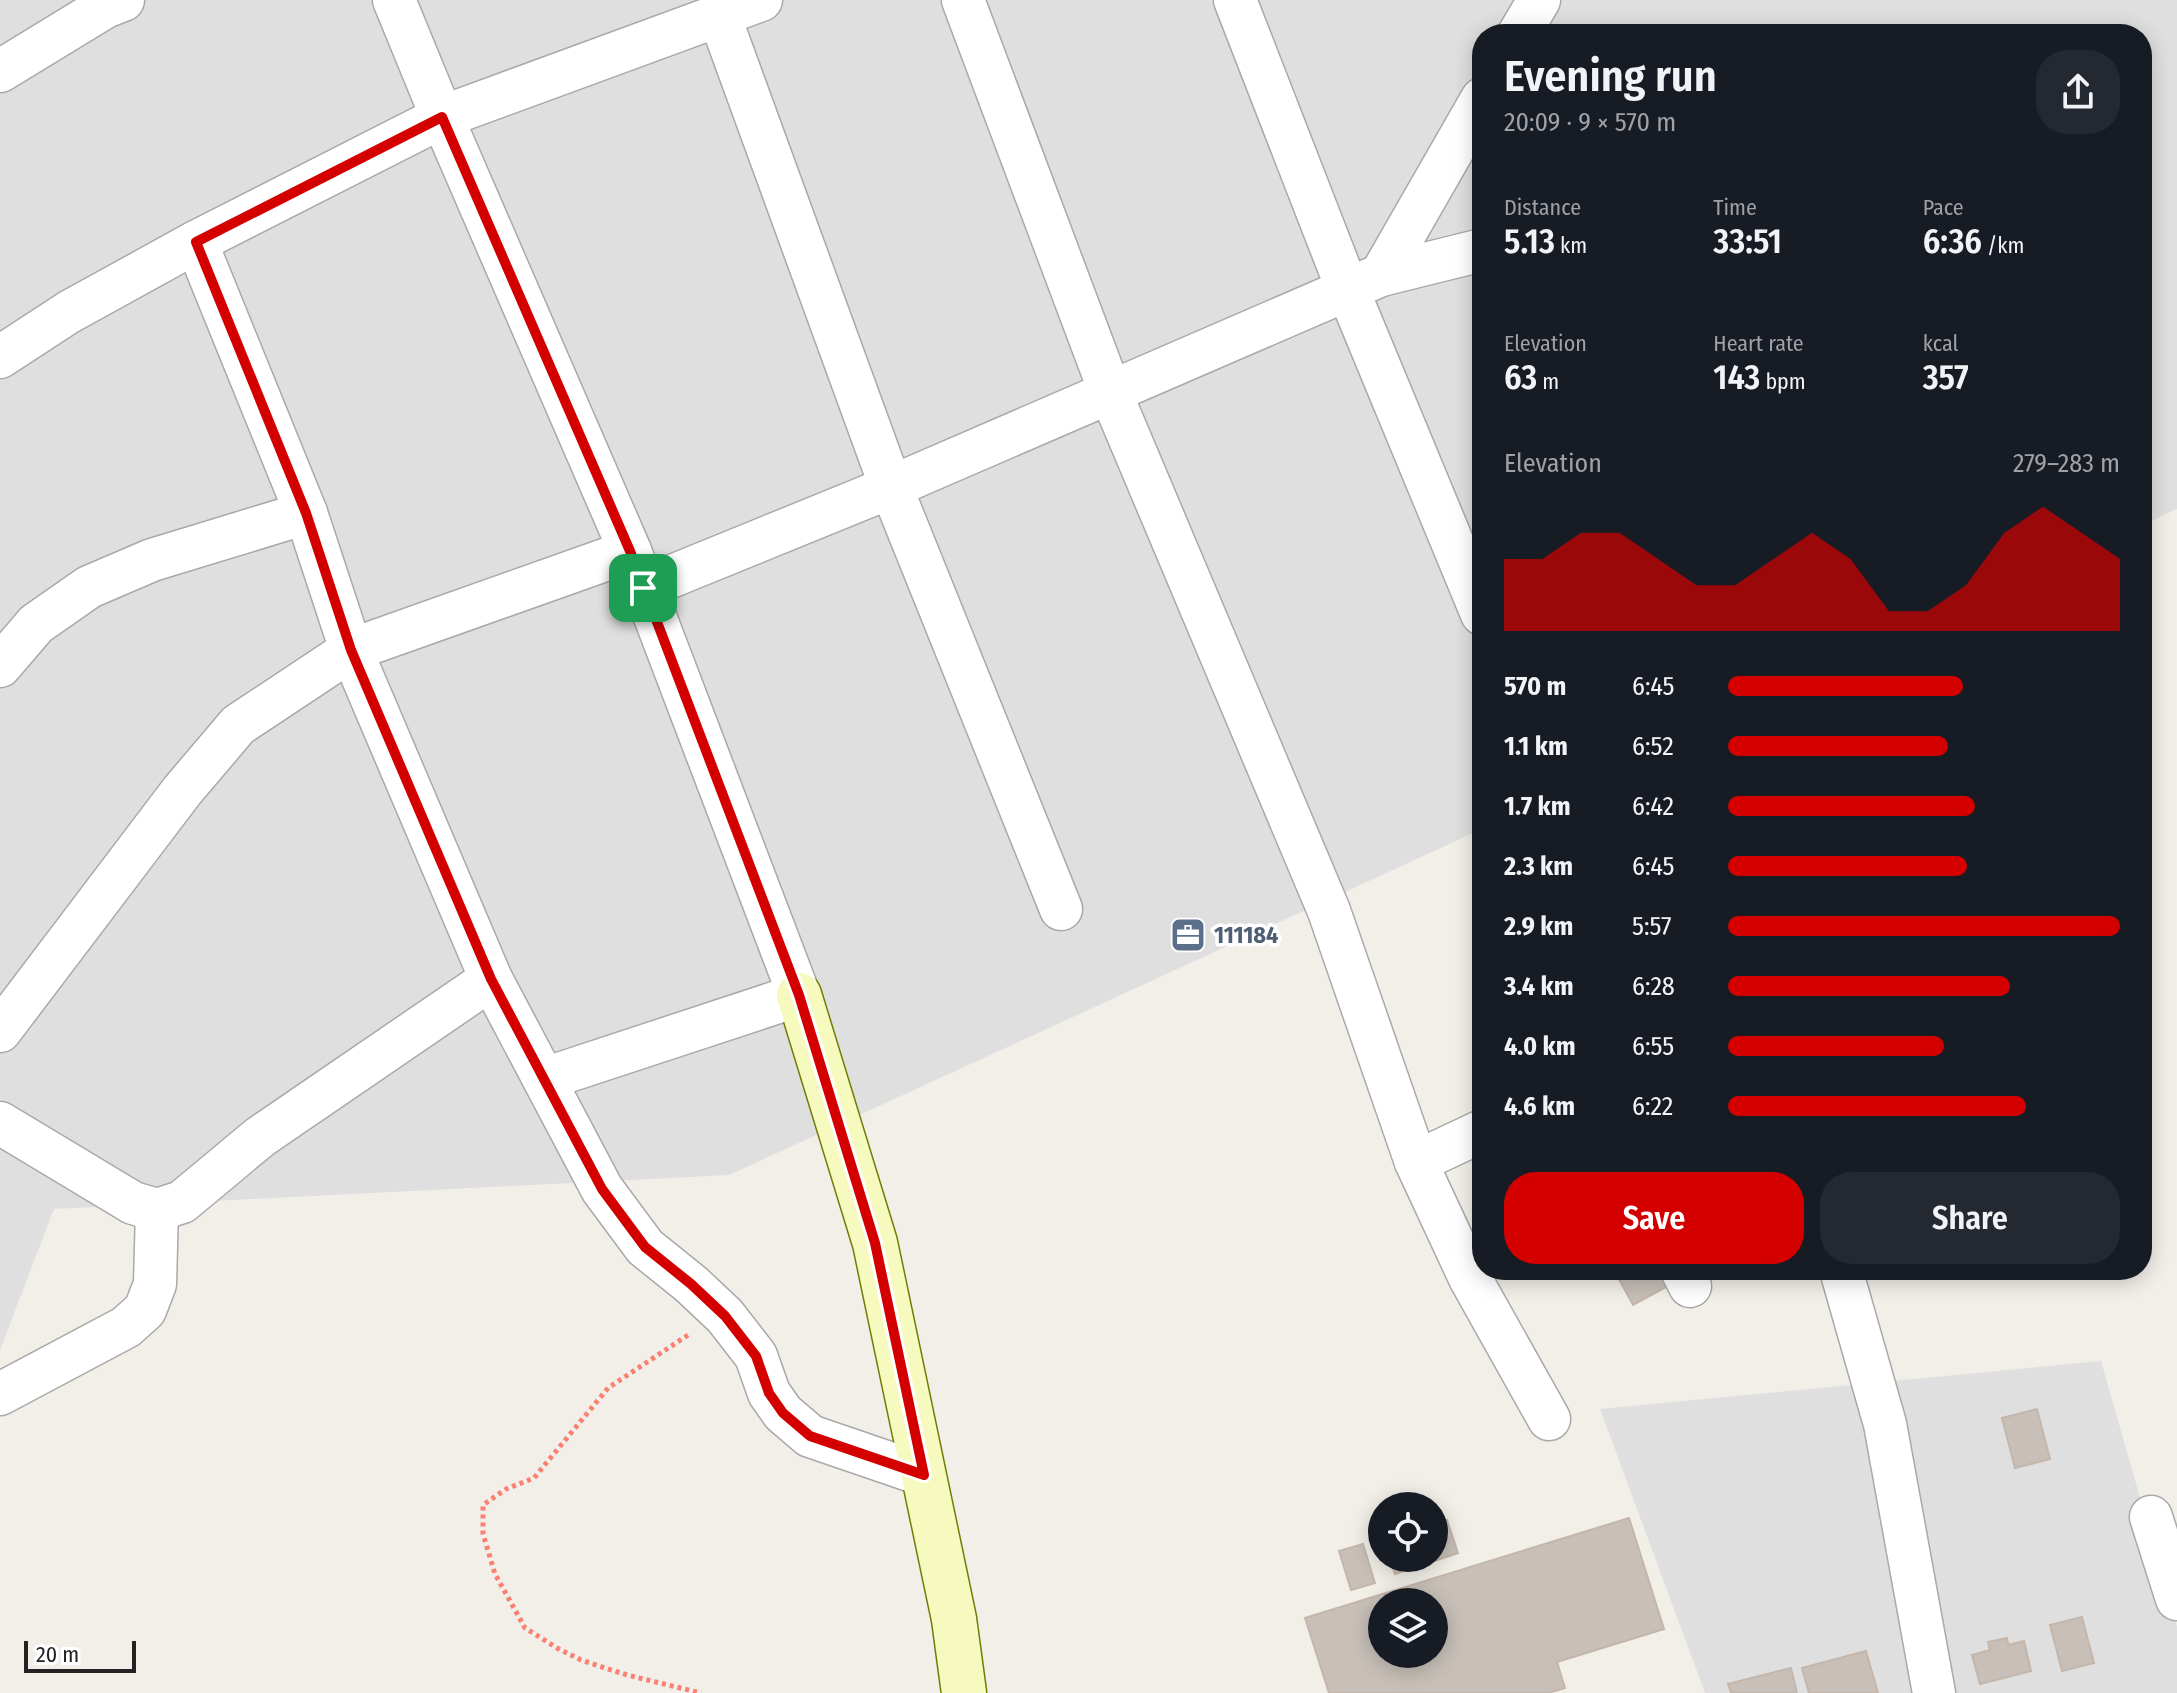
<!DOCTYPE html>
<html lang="en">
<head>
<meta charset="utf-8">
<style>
	body { margin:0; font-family:"Fira Sans Condensed",sans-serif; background:#242831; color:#f1f3f6; height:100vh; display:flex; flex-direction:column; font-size:30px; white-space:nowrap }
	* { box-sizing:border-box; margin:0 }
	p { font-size:26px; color:#9ea1a6 }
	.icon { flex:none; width:44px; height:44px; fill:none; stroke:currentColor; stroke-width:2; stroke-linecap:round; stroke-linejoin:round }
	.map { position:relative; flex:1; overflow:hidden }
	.sheet { position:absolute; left:1472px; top:24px; width:680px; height:1256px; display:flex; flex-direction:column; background:#171b24; border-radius:32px; box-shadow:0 4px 20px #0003 }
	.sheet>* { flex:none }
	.fabs { position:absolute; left:1368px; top:1492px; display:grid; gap:16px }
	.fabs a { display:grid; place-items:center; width:80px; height:80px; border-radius:50%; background:#171b24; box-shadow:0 4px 20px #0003; font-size:40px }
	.scale { position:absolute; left:24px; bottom:20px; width:112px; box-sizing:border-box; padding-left:8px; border:4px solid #222; border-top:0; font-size:22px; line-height:28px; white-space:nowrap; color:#222; -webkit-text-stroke:6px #fff; paint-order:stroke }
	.pin { position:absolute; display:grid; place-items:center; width:68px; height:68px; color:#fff; margin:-34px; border-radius:16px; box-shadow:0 4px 12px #0006 }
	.round { display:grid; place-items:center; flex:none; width:84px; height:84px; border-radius:32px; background:#242831 }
	.headline { display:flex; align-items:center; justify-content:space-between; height:136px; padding:0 32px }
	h1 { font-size:44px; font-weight:600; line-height:60px }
	.metrics { display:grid; grid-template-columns:repeat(3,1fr); gap:12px; height:136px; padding:8px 32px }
	.metrics div { display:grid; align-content:center }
	.metrics b { font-size:34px; font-weight:600 }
	.metrics small { font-size:22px; font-weight:400 }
	.metrics p { font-size:22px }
	.chart { height:224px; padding:16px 32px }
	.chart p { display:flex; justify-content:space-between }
	.chart svg { width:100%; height:144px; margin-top:8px; fill:#d40000; opacity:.7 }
	.cta { display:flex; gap:16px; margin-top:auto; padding:16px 32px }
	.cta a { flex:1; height:92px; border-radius:32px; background:#d40000; color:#fff; font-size:32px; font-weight:600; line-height:92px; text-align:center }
	.cta a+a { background:#242831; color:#f1f3f6 }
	ul { padding:0 32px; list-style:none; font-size:26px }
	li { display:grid; grid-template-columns:128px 96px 1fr; align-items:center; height:60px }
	li i { height:20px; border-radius:10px; background:#d40000 }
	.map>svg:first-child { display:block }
	.residential { fill:#e0dfdf }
	.building { fill:#c7bfb8; stroke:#c4b6ab; stroke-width:2; fill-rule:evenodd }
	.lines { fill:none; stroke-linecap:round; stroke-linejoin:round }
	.street-casing { stroke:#a9a9a9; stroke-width:45 }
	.secondary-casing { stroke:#707d05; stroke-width:47 }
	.path { stroke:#fa8072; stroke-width:5; stroke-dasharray:4 4; stroke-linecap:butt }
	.street { stroke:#fff; stroke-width:42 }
	.secondary { stroke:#f7fabf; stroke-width:44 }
	.route-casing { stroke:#fff; stroke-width:16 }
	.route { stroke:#d40000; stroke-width:10 }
	.labels { text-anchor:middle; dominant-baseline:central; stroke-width:7; stroke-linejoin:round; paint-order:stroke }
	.service-label { font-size:24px; font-weight:bold; fill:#4e5e75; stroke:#fff; text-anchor:start }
</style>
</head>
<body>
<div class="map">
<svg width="2177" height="1693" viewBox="0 0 2177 1693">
	<rect width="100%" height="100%" fill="#f2efe9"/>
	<g class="residential">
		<polygon points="0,0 2177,0 2177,509 2142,525 2142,34 1482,34 1482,829 729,1175 54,1209 0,1350"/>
		<polygon points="2101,1361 2177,1627 2177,1693 1705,1693 1600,1409"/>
	</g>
	<g class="building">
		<polygon points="1614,1270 1674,1270 1679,1280 1633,1305"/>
		<polygon points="2037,1409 2050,1459 2015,1468 2002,1418"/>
		<path d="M 1629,1518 L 1664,1629 L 1557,1662 L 1565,1688 L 1548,1693 L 1329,1693 L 1305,1618 ZM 1382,1602 L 1434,1602 L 1434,1654 L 1382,1654 Z"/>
		<polygon points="1447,1520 1458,1553 1395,1574 1390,1558 1434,1558 1434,1524"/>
		<polygon points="1363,1544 1375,1583 1351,1590 1339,1551"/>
		<polygon points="2082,1617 2094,1663 2062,1671 2050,1625"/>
		<polygon points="2007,1638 2008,1645 2024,1641 2031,1671 1980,1684 1972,1655 1990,1650 1988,1642"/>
		<polygon points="1866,1651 1878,1693 1809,1693 1802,1668"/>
		<polygon points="1791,1668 1797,1693 1731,1693 1728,1684"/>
	</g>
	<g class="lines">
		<defs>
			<g id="street">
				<polyline points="394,0 442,117 630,551 799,995 544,1079"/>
				<polyline points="963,0 1111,394 1329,911 1416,1162 1470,1278 1549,1419"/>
				<polyline points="1235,0 1347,288 1482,614"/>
				<polyline points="719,15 891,487 1061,909"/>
				<polyline points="1519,34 1539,0"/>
				<polyline points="0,71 105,7 123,0"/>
				<polyline points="1381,275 1482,250"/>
				<polyline points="0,357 69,312 196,242 442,117 761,0"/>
				<polyline points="643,588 891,487 1381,275 1482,99"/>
				<polyline points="0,666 36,624 89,587 152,560 306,513"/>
				<polyline points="491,979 602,1189 645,1247 691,1284 725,1316 756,1356 769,1393 783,1413 810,1436 924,1475"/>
				<polyline points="0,1031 182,791 238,725 351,650 630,551"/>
				<polyline points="0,1123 133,1203 157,1210 182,1202 260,1137 491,979 351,650 306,513 196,242"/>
				<polyline points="1416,1162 1482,1131"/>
				<polyline points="1682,1270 1690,1286"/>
				<polyline points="1841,1270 1885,1424 1934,1693"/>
				<polyline points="0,1394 126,1327 145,1310 155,1284 157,1210"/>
				<polyline points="2151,1517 2177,1599"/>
			</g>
			<polyline id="secondary" points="799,995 875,1243 954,1619 964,1693"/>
		</defs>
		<use href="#street" class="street-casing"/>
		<use href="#secondary" class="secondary-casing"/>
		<polyline class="path" points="688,1335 608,1388 534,1478 506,1489 483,1505 483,1534 495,1574 525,1628 557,1648 581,1660 627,1675 701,1693"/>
		<use href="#street" class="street"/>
		<use href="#secondary" class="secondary"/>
	</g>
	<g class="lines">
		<defs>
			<polygon id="route" points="442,117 630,551 799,995 875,1243 924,1475 810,1436 783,1413 769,1393 756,1356 725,1316 691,1284 645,1247 602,1189 491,979 351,650 306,513 196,242"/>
		</defs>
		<use href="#route" class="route-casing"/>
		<use href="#route" class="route"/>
	</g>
	<defs>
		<symbol id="office-square" viewBox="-11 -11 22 22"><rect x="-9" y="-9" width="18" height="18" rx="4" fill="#5c6f8a" stroke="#fff"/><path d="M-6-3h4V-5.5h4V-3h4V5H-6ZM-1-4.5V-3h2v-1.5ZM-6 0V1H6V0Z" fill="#fff"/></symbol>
	</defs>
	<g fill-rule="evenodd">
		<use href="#office-square" x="1168" y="915" width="40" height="40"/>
	</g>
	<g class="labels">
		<g class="service-label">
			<text x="1214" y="935">111184</text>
		</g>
	</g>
</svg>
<div class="fabs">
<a><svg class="icon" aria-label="locate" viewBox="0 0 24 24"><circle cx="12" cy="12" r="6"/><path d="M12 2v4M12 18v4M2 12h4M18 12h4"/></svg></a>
<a><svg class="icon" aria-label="layers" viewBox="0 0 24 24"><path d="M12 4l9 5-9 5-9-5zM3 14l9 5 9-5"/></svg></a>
</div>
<div class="scale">20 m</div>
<div class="pin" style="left:643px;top:588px;background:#1e9e55"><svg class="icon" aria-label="arrive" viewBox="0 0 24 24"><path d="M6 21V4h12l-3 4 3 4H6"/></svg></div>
<section class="sheet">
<div class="headline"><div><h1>Evening run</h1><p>20:09 · 9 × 570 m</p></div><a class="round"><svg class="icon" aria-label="share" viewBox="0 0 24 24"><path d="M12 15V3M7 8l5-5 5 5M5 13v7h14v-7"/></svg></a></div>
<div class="metrics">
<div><p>Distance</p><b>5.13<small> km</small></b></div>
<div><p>Time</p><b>33:51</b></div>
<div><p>Pace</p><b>6:36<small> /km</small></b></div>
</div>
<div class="metrics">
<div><p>Elevation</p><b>63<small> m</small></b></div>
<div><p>Heart rate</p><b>143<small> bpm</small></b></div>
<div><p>kcal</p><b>357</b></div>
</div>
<div class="chart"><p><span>Elevation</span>279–283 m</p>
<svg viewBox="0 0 160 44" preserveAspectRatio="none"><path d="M0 44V22L10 22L20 14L30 14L40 22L50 30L60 30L70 22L80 14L90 22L100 38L110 38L120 30L130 14L140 6L150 14L160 22V44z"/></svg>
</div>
<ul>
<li><b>570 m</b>6:45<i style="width:60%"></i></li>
<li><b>1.1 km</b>6:52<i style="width:56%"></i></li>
<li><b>1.7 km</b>6:42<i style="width:63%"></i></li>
<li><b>2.3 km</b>6:45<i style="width:61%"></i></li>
<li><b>2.9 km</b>5:57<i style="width:100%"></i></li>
<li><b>3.4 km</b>6:28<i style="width:72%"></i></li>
<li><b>4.0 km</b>6:55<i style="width:55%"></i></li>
<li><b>4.6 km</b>6:22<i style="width:76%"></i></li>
</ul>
<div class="cta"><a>Save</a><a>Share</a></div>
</section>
</div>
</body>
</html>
